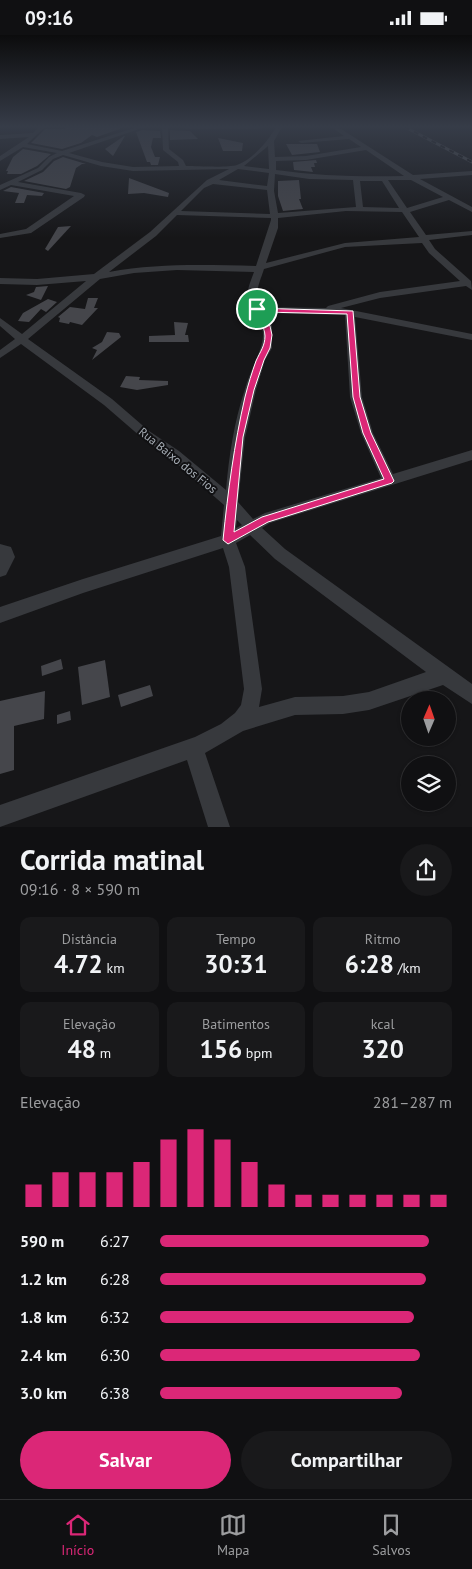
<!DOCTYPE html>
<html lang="pt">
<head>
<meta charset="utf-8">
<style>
	body { margin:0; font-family:"PT Sans",sans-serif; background:#19191b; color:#f1f3f6; height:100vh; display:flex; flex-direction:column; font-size:19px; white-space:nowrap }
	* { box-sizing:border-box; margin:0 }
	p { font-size:16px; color:#9c9d9f }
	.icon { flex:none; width:28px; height:28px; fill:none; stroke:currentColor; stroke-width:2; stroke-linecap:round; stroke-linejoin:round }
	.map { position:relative; height:792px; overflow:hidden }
	.details { display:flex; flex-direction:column; background:#101012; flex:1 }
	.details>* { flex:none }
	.needle { width:32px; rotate:2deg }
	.tools { position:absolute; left:401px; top:656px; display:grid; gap:10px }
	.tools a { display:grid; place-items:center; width:55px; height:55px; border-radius:50%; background:#101012; box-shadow:0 1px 4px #0004,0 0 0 1px #303032; font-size:25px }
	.pin { position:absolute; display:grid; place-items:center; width:42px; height:42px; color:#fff; margin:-21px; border:2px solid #fff; border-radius:50%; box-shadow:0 1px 5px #0007 }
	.round { display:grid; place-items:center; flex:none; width:52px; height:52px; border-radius:26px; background:#19191b }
	.head { display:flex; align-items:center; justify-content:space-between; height:85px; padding:0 20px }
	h1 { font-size:28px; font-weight:700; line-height:38px }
	.figures { display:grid; grid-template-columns:repeat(3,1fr); gap:8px; height:85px; padding:5px 20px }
	.figures div { display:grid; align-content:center; border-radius:10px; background:#19191b; text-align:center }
	.figures b { font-size:25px; font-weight:700 }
	.figures small { font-size:14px; font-weight:400 }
	.figures p { font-size:14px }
	.chart { height:140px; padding:10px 20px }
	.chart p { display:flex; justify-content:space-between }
	.chart svg { width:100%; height:90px; margin-top:5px; stroke:#db2777; stroke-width:6 }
	.action { display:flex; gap:10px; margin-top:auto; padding:10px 20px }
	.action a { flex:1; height:58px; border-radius:30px; background:#db2777; color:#fff; font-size:20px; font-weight:700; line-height:58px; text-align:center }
	.action a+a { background:#19191b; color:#f1f3f6 }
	ul { padding:0 20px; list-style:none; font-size:16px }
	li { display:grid; grid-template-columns:80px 60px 1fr; align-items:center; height:38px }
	li i { height:12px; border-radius:6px; background:#db2777 }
	.status { display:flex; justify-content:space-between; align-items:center; height:35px; padding:0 25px; background:#101012; direction:ltr }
	.status svg { height:14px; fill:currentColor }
	.menu { display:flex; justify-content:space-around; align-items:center; height:70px; border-top:1px solid #303032; background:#101012; font-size:14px; color:#9c9d9f }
	.menu a { display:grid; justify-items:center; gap:2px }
	.menu .current { color:#db2777 }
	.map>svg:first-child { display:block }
	.building { fill:#45464b }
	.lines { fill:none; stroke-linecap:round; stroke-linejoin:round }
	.minor { fill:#37393d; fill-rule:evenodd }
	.rail-casing { stroke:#4c4f53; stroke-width:3 }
	.rail { stroke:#111113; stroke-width:2; stroke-dasharray:5; stroke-linecap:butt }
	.route { fill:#db2777; stroke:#fff; fill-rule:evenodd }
	.labels { text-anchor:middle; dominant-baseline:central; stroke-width:4; stroke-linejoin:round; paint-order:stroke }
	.street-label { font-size:12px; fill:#a8afb7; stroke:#111113 }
</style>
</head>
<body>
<div class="status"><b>09:16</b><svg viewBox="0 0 49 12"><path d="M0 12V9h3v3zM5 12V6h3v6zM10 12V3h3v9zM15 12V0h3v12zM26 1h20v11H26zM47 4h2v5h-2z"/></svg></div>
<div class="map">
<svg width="472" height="792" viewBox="0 0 472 792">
	<rect width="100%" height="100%" fill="#161618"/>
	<g class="building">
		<polygon points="65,92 121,92 122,93 97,102 92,100 81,108 62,114 31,108 45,94 65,94"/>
		<polygon points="142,95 160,96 161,103 153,103 151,112 155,122 160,122 158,130 151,130 150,127 147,127 136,97"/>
		<polygon points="170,95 190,96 198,104 170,105"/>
		<polygon points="124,101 125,101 113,121 105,114"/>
		<polygon points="218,103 243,108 242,116 223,116"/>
		<polygon points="286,109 317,109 320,117 292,120"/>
		<polygon points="23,114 51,119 37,131 21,139 7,139 8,136 6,136 13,122"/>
		<polygon points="63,122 86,129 82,129 76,133 70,152 66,154 24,146 43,137 54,126"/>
		<polygon points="316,125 317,128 314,128 315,132 311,132 313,137 294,135 293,127"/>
		<polygon points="129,143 169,158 168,162 144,158 128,159"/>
		<polygon points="299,145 301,164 299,164 303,174 283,176 278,161 278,146"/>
		<polygon points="11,152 44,158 42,161 27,160 24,168 15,168 19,158 3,156"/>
		<polygon points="71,191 48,216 45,214 58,192"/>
		<polygon points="48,251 41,265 26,260 34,257 36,252"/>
		<polygon points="88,263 98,263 94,273 98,273 82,290 70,287 69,289 59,287 60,283 58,282 70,272 85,274"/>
		<polygon points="48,264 57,267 46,277 41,274 29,287 18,286 23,278"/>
		<polygon points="174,287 188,288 185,300 188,300 189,307 149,307 149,301 175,300"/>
		<polygon points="107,297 119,298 121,302 92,325 97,315 92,313 102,307"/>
		<polygon points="126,341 140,342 139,345 168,346 168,350 137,355 120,352"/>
		<polygon points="61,624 63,634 42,641 41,631"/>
		<polygon points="105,625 110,662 82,670 78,632"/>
		<polygon points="150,650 153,661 121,672 118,660"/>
		<polygon points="45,656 44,684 14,691 14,735 0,739 0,666"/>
		<polygon points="70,676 71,685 57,689 57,680"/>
	</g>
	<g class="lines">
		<g class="minor">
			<path d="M 39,92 L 45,92 L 27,109 L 62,116 L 137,92 L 145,92 L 69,118 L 102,127 L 133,132 L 179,131 L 178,127 L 163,115 L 162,92 L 168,92 L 169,114 L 183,125 L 186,131 C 198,131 227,133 237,130 C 253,124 268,106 276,92 L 282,92 L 274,106 L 275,122 L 306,121 L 361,112 L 349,104 L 301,108 L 298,106 L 344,101 L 331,92 L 338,92 L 413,140 L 472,136 L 472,140 L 420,144 L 472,172 L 472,177 L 449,165 L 410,177 L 426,200 L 472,196 L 472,200 L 429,205 L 435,214 L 471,246 L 472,255 L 466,251 L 380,263 L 341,273 L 472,299 L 472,305 L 355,282 L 362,362 L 373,398 L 393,439 L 472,415 L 472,425 L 270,488 L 262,493 L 285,514 L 472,649 L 472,669 L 443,650 L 369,675 L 343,679 L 295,680 L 243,696 L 205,718 L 230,792 L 208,792 L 187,725 L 0,792 L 0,770 L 195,702 L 221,689 L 235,678 L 241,670 L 244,654 L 229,532 L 223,513 L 83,558 L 0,588 L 0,572 L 83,544 L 221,501 L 224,470 L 169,422 L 141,402 L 104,370 L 21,309 L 0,323 L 0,315 L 15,304 L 0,291 L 0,283 L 22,299 L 86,246 L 37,250 L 0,249 L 0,243 L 37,244 L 94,239 L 150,197 L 207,145 L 229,134 L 133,136 L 101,131 L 63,120 L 53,124 L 42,135 L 18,147 L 81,158 L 85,160 L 84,162 L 31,198 L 0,203 L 0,199 L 26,194 L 74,161 L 11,150 L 0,155 L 0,150 L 38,133 L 49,122 L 57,118 L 23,112 L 0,126 L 0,121 L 29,102 L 0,104 L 0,100 L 33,98 ZM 268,111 L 269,134 L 244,131 ZM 366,115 L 404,141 C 361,142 319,141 276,135 L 276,126 L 306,125 ZM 238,134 L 269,138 L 267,151 L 219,145 ZM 275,139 L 309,144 L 353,145 L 356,172 L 278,178 L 274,156 ZM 388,145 L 411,145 L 443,162 L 407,173 ZM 360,146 L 382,146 L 399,173 L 363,172 ZM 213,149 L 267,155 L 270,179 L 181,176 L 204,153 ZM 346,176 L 402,177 L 419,202 L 345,208 L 266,228 L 278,193 L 278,183 ZM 177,180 L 271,183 L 271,185 L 256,231 C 206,230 158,228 109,237 L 156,201 ZM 422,208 L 429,218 L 460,246 L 380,257 L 328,271 L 326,273 L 261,272 C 253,259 260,247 264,234 L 345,212 ZM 177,235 L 254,237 C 252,243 248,251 248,258 C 247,274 263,284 263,300 C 263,315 249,338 245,354 C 234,387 229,421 226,455 L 179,416 L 149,396 L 112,364 L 28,304 L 100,244 L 134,238 ZM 265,278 L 345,280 L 350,362 L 361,398 L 381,443 L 265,478 L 253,484 L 238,467 L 245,403 L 256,355 L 265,325 L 272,313 L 272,291 ZM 237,485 L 242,490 L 236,493 ZM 250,500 L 275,524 L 426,637 L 369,657 L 343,661 L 295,662 L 259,672 L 262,654 L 245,532 L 236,508 Z"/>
			<polygon points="183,92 263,92 260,94 186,94"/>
			<polygon points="0,509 11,512 15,522 6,540 0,542"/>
		</g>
		<defs>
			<polyline id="rail" points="405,92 472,127"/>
		</defs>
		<use href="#rail" class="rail-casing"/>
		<use href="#rail" class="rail"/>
	</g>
	<linearGradient id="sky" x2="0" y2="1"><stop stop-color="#0c0c0d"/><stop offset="0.45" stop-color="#363c48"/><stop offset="1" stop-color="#363c48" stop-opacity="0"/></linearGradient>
	<rect width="472" height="203" fill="url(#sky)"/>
	<path class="route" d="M 255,273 L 353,276 L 360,362 L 371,398 L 394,446 L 392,448 L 268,487 L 228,509 L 223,505 C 228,456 234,410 245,362 C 248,350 252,337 256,326 C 260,317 265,311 265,301 C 265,290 255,282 255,273 ZM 262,277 L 347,279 L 353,362 L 363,398 L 384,444 L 262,482 L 234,497 L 243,402 L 254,355 L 264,325 L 270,313 L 272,300 L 270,291 Z"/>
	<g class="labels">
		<g class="street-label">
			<text transform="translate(178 425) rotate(39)">Rua Baixo dos Fios</text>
		</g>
	</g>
</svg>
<div class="tools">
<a><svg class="needle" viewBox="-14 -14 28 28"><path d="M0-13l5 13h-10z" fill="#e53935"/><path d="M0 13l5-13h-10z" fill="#9c9d9f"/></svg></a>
<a><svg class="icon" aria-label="layers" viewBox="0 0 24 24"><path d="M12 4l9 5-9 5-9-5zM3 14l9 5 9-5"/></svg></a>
</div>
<div class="pin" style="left:257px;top:274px;background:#1e9e55"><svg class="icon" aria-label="arrive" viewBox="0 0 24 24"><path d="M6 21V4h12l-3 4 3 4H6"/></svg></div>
</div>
<section class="details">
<div class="head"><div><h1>Corrida matinal</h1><p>09:16 · 8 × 590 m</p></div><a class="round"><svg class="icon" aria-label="share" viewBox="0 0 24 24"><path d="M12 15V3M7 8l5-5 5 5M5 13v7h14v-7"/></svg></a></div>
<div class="figures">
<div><p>Distância</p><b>4.72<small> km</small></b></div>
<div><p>Tempo</p><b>30:31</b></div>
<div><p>Ritmo</p><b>6:28<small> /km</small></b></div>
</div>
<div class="figures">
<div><p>Elevação</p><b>48<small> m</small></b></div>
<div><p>Batimentos</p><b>156<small> bpm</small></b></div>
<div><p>kcal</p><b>320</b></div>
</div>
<div class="chart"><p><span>Elevação</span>281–287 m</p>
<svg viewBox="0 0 160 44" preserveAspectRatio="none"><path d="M5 44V33M15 44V27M25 44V27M35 44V27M45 44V22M55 44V11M65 44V6M75 44V11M85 44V22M95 44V33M105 44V38M115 44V38M125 44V38M135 44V38M145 44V38M155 44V38"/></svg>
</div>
<ul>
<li><b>590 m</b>6:27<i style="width:92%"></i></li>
<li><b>1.2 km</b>6:28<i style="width:91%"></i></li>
<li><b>1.8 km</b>6:32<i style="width:87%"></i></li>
<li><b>2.4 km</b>6:30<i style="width:89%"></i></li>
<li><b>3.0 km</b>6:38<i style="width:83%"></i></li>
</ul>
<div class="action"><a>Salvar</a><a>Compartilhar</a></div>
</section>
<nav class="menu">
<a class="current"><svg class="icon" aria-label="home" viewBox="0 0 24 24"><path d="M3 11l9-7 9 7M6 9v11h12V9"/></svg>Início</a>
<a><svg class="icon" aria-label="map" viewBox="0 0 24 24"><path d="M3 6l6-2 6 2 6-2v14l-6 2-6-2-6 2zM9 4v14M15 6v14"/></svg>Mapa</a>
<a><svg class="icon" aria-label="saved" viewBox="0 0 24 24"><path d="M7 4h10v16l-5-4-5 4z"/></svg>Salvos</a>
</nav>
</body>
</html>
